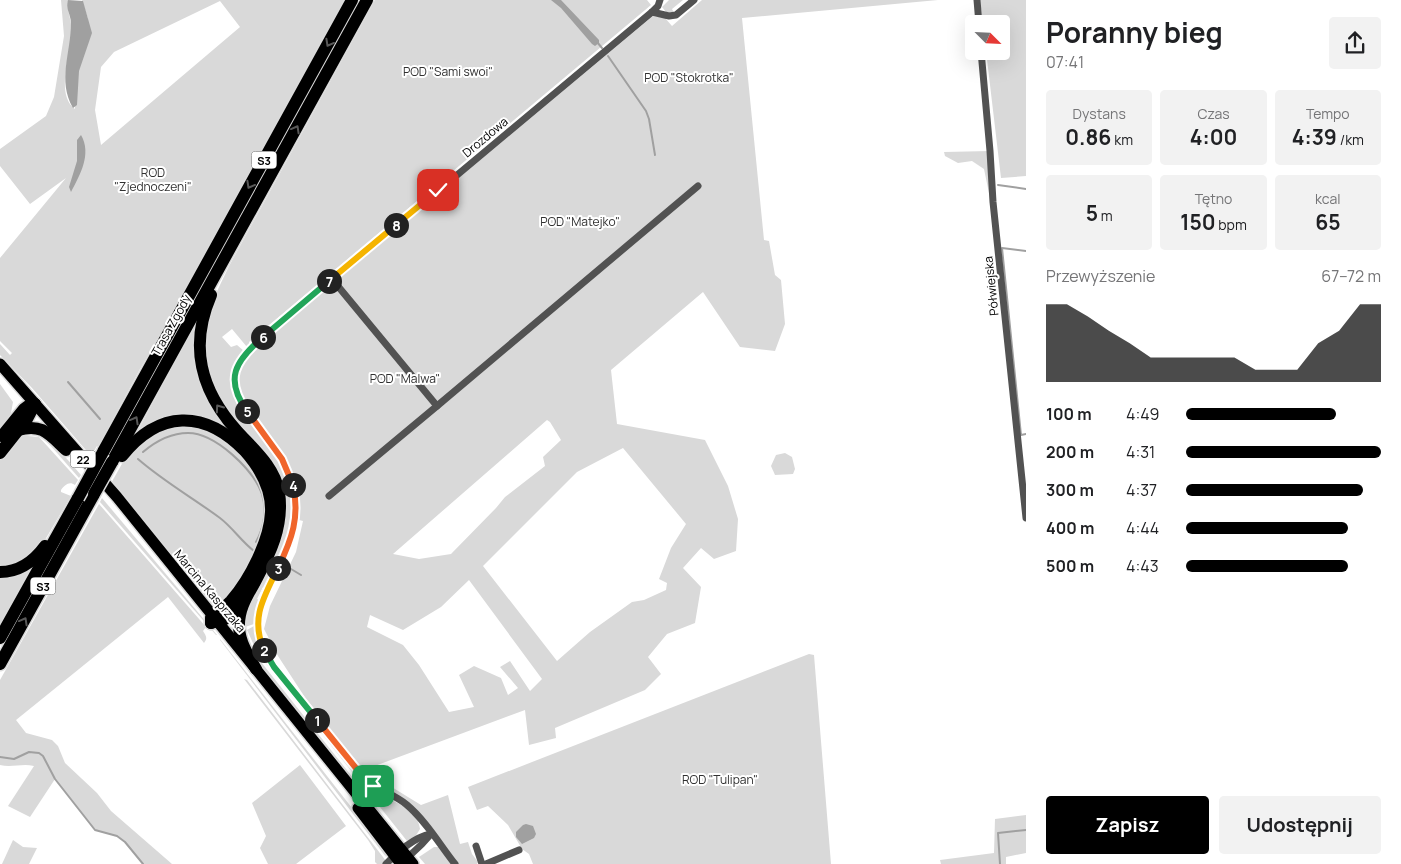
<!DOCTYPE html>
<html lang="pl">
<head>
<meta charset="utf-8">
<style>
	body { margin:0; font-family:Manrope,sans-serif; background:#f2f2f2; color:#202124; height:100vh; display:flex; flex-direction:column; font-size:19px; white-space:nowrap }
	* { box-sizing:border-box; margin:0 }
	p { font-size:16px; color:#757577 }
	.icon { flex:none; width:28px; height:28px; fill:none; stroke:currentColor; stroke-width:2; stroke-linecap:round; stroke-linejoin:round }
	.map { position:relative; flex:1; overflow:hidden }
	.side { display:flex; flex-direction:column; background:#fff; width:375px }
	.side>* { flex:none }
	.needle { width:32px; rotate:114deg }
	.tools { position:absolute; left:965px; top:15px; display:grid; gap:10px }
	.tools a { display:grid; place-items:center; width:45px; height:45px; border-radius:5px; background:#fff; box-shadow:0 5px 20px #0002; font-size:25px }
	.pin { position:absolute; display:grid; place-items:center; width:42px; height:42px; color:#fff; margin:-21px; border-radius:10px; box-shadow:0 2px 8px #0006 }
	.km { position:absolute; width:25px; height:25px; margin:-12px; border-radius:50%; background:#222; color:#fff; font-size:14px; line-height:25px; text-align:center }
	.round { display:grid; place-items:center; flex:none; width:52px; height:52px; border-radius:5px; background:#f2f2f2 }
	.headline { display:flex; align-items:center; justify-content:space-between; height:85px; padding:0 20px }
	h1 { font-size:28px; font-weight:700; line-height:38px }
	.stats { display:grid; grid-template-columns:repeat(3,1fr); gap:8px; height:85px; padding:5px 20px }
	.stats div { display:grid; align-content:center; border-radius:5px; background:#f2f2f2; text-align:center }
	.stats b { font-size:21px; font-weight:700 }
	.stats small { font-size:14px; font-weight:400 }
	.stats p { font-size:14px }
	.chart { height:140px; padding:10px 20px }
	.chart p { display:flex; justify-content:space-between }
	.chart svg { width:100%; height:90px; margin-top:5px; fill:#000; opacity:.7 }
	.action { display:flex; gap:10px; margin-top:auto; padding:10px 20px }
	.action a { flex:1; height:58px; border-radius:5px; background:#000; color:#fff; font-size:20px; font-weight:700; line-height:58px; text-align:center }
	.action a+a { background:#f2f2f2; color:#202124 }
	ul { padding:0 20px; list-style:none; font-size:16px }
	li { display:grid; grid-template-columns:80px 60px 1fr; align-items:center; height:38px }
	li i { height:12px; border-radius:6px; background:#000 }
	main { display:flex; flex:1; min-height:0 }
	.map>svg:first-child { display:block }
	.green { fill:#d9d9d9; fill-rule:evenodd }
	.water { fill:#a0a0a0 }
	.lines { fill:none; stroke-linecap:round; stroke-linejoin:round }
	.stream { stroke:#a0a0a0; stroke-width:2 }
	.primary-casing { stroke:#dbdbdb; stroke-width:14 }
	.motorway-casing { stroke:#dbdbdb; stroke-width:15 }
	.minor { stroke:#525252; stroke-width:7 }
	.primary { stroke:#000; stroke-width:11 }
	.motorway { stroke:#000; stroke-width:12 }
	.motorway-bridge-casing { stroke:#dbdbdb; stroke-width:15; stroke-linecap:butt }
	.motorway-bridge { stroke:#000; stroke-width:12 }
	.oneway { stroke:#595959 }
	.split-1-casing { stroke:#fff; stroke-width:10 }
	.split-2-casing { stroke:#fff; stroke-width:10 }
	.split-3-casing { stroke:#fff; stroke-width:10 }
	.split-4-casing { stroke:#fff; stroke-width:10 }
	.split-5-casing { stroke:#fff; stroke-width:10 }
	.split-6-casing { stroke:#fff; stroke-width:10 }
	.split-7-casing { stroke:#fff; stroke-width:10 }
	.split-8-casing { stroke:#fff; stroke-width:10 }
	.split-9-casing { stroke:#fff; stroke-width:10 }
	.split-1 { stroke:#f0652b; stroke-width:6 }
	.split-2 { stroke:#22a559; stroke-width:6 }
	.split-3 { stroke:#f5b400; stroke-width:6 }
	.split-4 { stroke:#f0652b; stroke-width:6 }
	.split-5 { stroke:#f0652b; stroke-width:6 }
	.split-6 { stroke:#22a559; stroke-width:6 }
	.split-7 { stroke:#22a559; stroke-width:6 }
	.split-8 { stroke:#f5b400; stroke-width:6 }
	.split-9 { stroke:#f5b400; stroke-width:6 }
	.labels { text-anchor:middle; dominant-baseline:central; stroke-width:4; stroke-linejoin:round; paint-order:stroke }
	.shield { fill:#fff; stroke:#4c4c4c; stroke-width:1 }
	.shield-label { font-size:11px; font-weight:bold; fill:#000 }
	.park-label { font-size:12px; fill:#303030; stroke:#fff }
	.street-label { font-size:12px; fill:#000; stroke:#fff }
</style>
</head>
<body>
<main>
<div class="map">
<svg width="1026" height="864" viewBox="0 0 1026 864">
	<rect width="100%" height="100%" fill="#fff"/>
	<g class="green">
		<path d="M 61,0 L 69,0 L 67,3 C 68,12 71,21 72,30 C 72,50 54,94 75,109 L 73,43 L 88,19 L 82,0 L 346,0 L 170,319 L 140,369 L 98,447 L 97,446 L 91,456 L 32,388 L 0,355 L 0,344 L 10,355 L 12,353 L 0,341 L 0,258 L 66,178 L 30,204 L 0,166 L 0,149 L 46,116 L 54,97 L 64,36 ZM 220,1 L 240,27 L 101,145 L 95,110 L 101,67 L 114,52 Z"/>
		<path d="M 375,0 L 647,0 L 651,5 L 249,342 L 250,344 L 247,347 L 232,329 L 222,337 L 231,347 L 237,345 L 244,351 C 230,366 227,382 236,401 C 269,447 310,484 285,546 C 280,560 271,573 265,587 L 263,587 L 257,599 L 259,600 L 254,624 L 242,628 L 242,620 L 283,518 L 214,396 L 203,355 L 210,306 L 229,266 Z"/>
		<polygon points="669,0 683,0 672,9 674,13 666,12 662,7"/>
		<path d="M 702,0 L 938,0 L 742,18 L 764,240 L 769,241 L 775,275 L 781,280 L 785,324 L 775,351 L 740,347 L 703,292 L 611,370 L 617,424 L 705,440 L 728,486 L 738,519 L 736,551 L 714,559 L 701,548 L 683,568 L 701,587 L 695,623 L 667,634 L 648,657 L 661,674 L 645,690 L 555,728 L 556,738 L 529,745 L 525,710 L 364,770 L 421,805 L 448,795 L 460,844 L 468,842 L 472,854 L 478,862 L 477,864 L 457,864 L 419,814 L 369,779 L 306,699 L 278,656 L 264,629 L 270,606 L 296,552 L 303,521 L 299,520 C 300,508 300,494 296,482 C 292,470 286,458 279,447 C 265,427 234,402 239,375 C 241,364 250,358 254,349 L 653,16 L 665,18 L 672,26 ZM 547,420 L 550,422 L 561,440 L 543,457 L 545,466 L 505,497 L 496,508 L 451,554 L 419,559 L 393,554 ZM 623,448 L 686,524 L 671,548 L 659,579 L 667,583 L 666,590 L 644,600 L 632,602 L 590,632 L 557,661 L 483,566 L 577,472 ZM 469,580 L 542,679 L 530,691 L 510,661 L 500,667 L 518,688 L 508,695 L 501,678 L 474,666 L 459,675 L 474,707 L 449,712 L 419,665 L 403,645 L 367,627 L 370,615 L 403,630 L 441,607 Z"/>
		<polygon points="980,0 1026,0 1026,176 1001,178 986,51 1001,51 1001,24 983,24"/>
		<polygon points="990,151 991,203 984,169 972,161 958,163 945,156 944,152"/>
		<polygon points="201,313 197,369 265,468 269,538 262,469 195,418 135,436"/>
		<polygon points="0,384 13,402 11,413 0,435"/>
		<polygon points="195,425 225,437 260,477 269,510 253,559 237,586 221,606 210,607 110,485 127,455 162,428"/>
		<path d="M 17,435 L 39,437 L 78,480 L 75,485 C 69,481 65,485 61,490 L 61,492 L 71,496 L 42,545 L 18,565 L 0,569 L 0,459 Z"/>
		<polygon points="46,435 81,475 79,478 43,437"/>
		<polygon points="785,453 792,457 795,469 793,474 775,475 771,466 776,455"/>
		<polygon points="102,498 217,635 216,635 100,502"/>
		<path d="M 99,504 L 206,627 L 203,631 C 206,636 208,638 204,643 L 168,597 L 16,720 L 26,733 L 52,740 L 58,746 L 65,763 L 97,793 L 111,811 L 172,864 L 143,864 L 125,842 L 117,836 L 95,830 L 55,779 L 30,817 L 8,806 L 34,766 C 22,763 12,768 0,765 L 0,680 Z"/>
		<polygon points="34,564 0,626 0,575"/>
		<path d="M 254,626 L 259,648 L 267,662 L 361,779 C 364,783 368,787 372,790 C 388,800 418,807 420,829 L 415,837 L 407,841 L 271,670 L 257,652 L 247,630 Z"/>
		<polygon points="243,633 246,633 255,654 265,667 404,842 401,841 359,793 253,657"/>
		<polygon points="220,639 384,849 386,857 220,640"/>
		<polygon points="809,654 814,655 831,864 533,864 529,854 522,849 508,825 488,806 477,810 468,787"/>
		<polygon points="244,679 247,680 386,861 383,864 377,864 375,862 375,851 368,840"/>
		<polygon points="300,765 346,826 296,864 268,864 260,848 266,836 252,803"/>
		<polygon points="1026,815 1026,853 1006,857 1006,864 941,864 940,860 994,853 995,819"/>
		<polygon points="13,840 23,847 37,848 29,864 2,864"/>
		<polygon points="434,847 439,847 453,864 425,864 419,857"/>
	</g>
	<g class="water">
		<path d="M 68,0 L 83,1 L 92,33 L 79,71 L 77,105 L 73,108 C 57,80 71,53 71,23 C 71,15 65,8 68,0 Z"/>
		<polygon points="551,0 561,0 599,40 599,43 595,46 592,44 561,8"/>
		<path d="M 81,135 C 92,154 80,175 71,192 L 69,187 L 77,161 L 77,140 Z"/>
		<polygon points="526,824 533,826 536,834 534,838 522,844 516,837 516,832 523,825"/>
	</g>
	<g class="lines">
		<g class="stream">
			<polyline points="597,42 602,48"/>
			<polyline points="608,56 646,111 649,119 655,155"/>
			<polyline points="998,185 1026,189"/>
			<polyline points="1026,251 1002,248 1021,435 1026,434"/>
			<polyline points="68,382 100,419"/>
			<path d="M 143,452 C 156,441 170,433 188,433 C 215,433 253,469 262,494 C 267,510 264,528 256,542"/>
			<path d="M 138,459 C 163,481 193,498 220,518 C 233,528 241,541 254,551"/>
			<polyline points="286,566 301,575"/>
			<polyline points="0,757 14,759 29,752 39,753 43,756 55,779 95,830 117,836 125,842 143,864"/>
			<polyline points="1000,864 998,833 1026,830"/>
		</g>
		<defs>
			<g id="primary">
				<polyline points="0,364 117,497 413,864"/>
				<polyline points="358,808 401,864"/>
			</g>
			<g id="motorway">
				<path d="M 211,295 C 189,346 200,390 237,431 C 254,450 274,466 279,492 C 284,526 270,554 255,582 C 247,596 238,610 239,628 C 240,643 249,657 256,669"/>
				<path d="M 18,430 C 42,423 49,434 66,450"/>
				<polyline points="2,436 24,409 28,406 35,404"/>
				<polyline points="103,452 352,0"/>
				<polyline points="0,453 27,419 35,404"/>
				<path d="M 122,456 C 159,410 204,409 245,451 C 260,468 272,488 271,512 C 270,540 250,579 231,601 C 225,607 218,612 211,618 L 211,623"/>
				<polyline points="112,462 367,0"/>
				<path d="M 0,572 C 20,572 34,561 45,546"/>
				<polyline points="211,623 225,619 242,604"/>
				<polyline points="0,638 78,498"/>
				<polyline points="0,664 94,494"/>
			</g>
		</defs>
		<use href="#primary" class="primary-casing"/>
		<use href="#motorway" class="motorway-casing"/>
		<g class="minor">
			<polyline points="977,0 979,24"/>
			<polyline points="652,12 669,16 676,15 694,0"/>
			<polyline points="981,51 990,151 993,202 1026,518"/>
			<polyline points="437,406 698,186"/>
			<polyline points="329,496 437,406 332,279"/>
			<polyline points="476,846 482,864"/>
			<polyline points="405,860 422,844 431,834"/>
			<path d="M 386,864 C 398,852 414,837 431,834"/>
			<path d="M 455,864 C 440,845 426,821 407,805 C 394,794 377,790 364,778 L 274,667 C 226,600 304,565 295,496 C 294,482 288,469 281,457 C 268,436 234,405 234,380 C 234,365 244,354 254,345 L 652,12 L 658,6 L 660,0"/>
			<polyline points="486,864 519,850"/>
		</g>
		<use href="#primary" class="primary"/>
		<use href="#motorway" class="motorway"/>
		<defs>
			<g id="motorway-bridge">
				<polyline points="94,494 112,462"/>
				<polyline points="78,498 103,452"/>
			</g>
		</defs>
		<use href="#motorway-bridge" class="motorway-bridge-casing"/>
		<use href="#motorway-bridge" class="motorway-bridge"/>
	</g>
	<defs><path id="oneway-chevron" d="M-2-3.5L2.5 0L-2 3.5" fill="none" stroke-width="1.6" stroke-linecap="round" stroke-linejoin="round" transform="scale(1.25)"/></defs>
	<g class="oneway">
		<use href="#oneway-chevron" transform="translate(329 43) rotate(119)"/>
		<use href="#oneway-chevron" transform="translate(296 129) rotate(-61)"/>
		<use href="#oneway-chevron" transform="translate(250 185) rotate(119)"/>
		<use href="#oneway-chevron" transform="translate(219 408) rotate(-125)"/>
		<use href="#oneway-chevron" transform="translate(135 420) rotate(-61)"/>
		<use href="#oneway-chevron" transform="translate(24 621) rotate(-61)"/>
	</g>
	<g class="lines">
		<defs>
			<polyline id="split-1" points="317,720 364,778 373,786"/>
			<polyline id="split-2" points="264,650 274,667 317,720"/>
			<path id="split-3" d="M 264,650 C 250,618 264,597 278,568"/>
			<path id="split-4" d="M 278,568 C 292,539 300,517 293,485"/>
			<polyline id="split-5" points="247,411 282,459 293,485"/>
			<path id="split-6" d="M 247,411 C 224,379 235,361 263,337"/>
			<polyline id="split-7" points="263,337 329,281"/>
			<polyline id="split-8" points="329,281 396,225"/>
			<polyline id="split-9" points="396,225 438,190"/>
		</defs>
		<use href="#split-1" class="split-1-casing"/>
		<use href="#split-2" class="split-2-casing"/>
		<use href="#split-3" class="split-3-casing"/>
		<use href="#split-4" class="split-4-casing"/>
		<use href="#split-5" class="split-5-casing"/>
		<use href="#split-6" class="split-6-casing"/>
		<use href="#split-7" class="split-7-casing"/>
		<use href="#split-8" class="split-8-casing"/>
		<use href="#split-9" class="split-9-casing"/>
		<use href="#split-1" class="split-1"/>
		<use href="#split-2" class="split-2"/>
		<use href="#split-3" class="split-3"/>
		<use href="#split-4" class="split-4"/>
		<use href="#split-5" class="split-5"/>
		<use href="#split-6" class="split-6"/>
		<use href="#split-7" class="split-7"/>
		<use href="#split-8" class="split-8"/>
		<use href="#split-9" class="split-9"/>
	</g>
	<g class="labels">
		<g class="shield">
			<rect x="251.5" y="151.5" width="25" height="17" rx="4"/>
			<rect x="70.5" y="450.5" width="25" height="17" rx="4"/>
			<rect x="30.5" y="577.5" width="25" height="17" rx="4"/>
		</g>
		<g class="shield-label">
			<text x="264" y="160">S3</text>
			<text x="83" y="459">22</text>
			<text x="43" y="586">S3</text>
		</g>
		<g class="park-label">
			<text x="448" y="71">POD "Sami swoi"</text>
			<text x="689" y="77">POD "Stokrotka"</text>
			<text x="153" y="172">ROD<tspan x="153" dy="14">"Zjednoczeni"</tspan></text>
			<text x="580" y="221">POD "Matejko"</text>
			<text x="405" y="378">POD "Malwa"</text>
			<text x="720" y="779">ROD "Tulipan"</text>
		</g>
		<g class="street-label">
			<text transform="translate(485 137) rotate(-40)">Drozdowa</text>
			<text transform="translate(991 286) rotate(-96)">Półwiejska</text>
			<text transform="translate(171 325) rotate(-61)">Trasa Zgody</text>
			<text transform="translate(210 591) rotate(50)">Marcina Kasprzaka</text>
		</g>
	</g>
</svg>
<div class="tools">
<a><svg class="needle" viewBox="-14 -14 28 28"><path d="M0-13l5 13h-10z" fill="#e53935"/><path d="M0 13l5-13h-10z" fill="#757577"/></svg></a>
</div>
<div class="pin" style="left:373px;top:786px;background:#1e9e55"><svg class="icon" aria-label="arrive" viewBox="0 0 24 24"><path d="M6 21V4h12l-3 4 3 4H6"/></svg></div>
<div class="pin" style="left:438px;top:190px;background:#d93025"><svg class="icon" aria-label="check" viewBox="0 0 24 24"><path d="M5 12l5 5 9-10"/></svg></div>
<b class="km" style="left:317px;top:720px">1</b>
<b class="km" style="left:264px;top:650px">2</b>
<b class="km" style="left:278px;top:568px">3</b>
<b class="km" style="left:293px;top:485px">4</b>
<b class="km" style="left:247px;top:411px">5</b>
<b class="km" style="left:263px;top:337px">6</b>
<b class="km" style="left:329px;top:281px">7</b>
<b class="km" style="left:396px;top:225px">8</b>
</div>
<section class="side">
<div class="headline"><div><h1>Poranny bieg</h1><p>07:41</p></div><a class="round"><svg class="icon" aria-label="share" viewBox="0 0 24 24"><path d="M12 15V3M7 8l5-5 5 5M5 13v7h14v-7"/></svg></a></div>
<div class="stats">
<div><p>Dystans</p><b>0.86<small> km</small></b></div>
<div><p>Czas</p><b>4:00</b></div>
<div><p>Tempo</p><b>4:39<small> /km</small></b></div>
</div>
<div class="stats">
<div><b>5<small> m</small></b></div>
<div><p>Tętno</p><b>150<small> bpm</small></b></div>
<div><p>kcal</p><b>65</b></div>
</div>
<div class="chart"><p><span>Przewyższenie</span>67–72 m</p>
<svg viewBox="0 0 160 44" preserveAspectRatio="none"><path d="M0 44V6L10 6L20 12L30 19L40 25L50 32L60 32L70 32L80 32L90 32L100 38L110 38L120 38L130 25L140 19L150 6L160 6V44z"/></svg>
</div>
<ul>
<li><b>100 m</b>4:49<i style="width:77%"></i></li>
<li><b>200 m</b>4:31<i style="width:100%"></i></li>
<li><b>300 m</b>4:37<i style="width:91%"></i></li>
<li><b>400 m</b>4:44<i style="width:83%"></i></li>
<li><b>500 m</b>4:43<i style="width:83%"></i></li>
</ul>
<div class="action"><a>Zapisz</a><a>Udostępnij</a></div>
</section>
</main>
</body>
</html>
